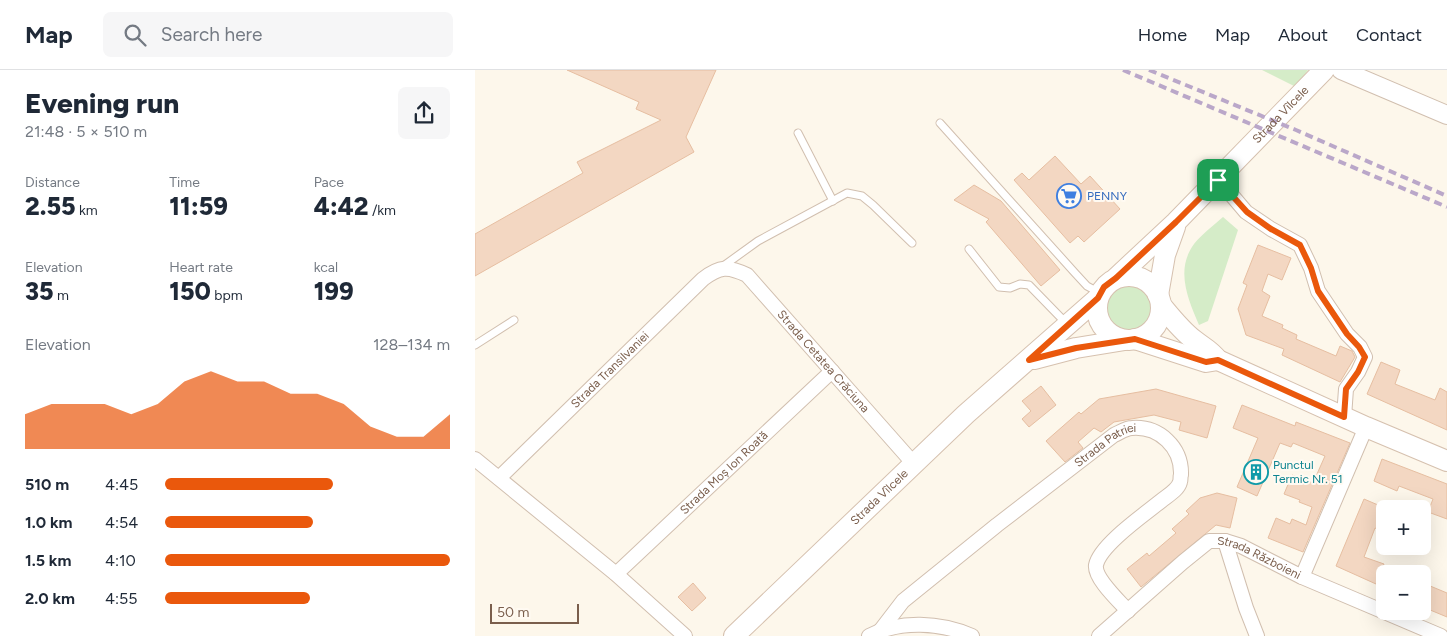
<!DOCTYPE html>
<html lang="en">
<head>
<meta charset="utf-8">
<style>
	body { margin:0; font-family:Figtree,sans-serif; background:#f6f6f7; color:#1f2937; height:100vh; display:flex; flex-direction:column; font-size:19px; white-space:nowrap }
	* { box-sizing:border-box; margin:0 }
	p { font-size:16px; color:#747a83 }
	.icon { flex:none; width:28px; height:28px; fill:none; stroke:currentColor; stroke-width:2; stroke-linecap:round; stroke-linejoin:round }
	.map { position:relative; flex:1; overflow:hidden }
	.drawer { display:flex; flex-direction:column; background:#fff; width:475px }
	.drawer>* { flex:none }
	.controls { position:absolute; left:901px; top:430px; display:grid; gap:10px }
	.controls a { display:grid; place-items:center; width:55px; height:55px; border-radius:8px; background:#fff; box-shadow:0 5px 20px #0002; font-size:25px }
	.scale { position:absolute; left:15px; bottom:12px; width:89px; box-sizing:border-box; padding-left:5px; border:2px solid #7a5e4c; border-top:0; font-size:14px; line-height:18px; white-space:nowrap; color:#7a5e4c; -webkit-text-stroke:4px #fffaf2; paint-order:stroke }
	.pin { position:absolute; display:grid; place-items:center; width:42px; height:42px; color:#fff; margin:-21px; border-radius:10px; box-shadow:0 2px 8px #0006 }
	.round { display:grid; place-items:center; flex:none; width:52px; height:52px; border-radius:8px; background:#f6f6f7 }
	.summary { display:flex; align-items:center; justify-content:space-between; height:85px; padding:0 25px }
	h1 { font-size:28px; font-weight:800; line-height:38px }
	.stats { display:grid; grid-template-columns:repeat(3,1fr); gap:8px; height:85px; padding:5px 25px }
	.stats div { display:grid; align-content:center }
	.stats b { font-size:25px; font-weight:800 }
	.stats small { font-size:14px; font-weight:400 }
	.stats p { font-size:14px }
	.chart { height:140px; padding:10px 25px }
	.chart p { display:flex; justify-content:space-between }
	.chart svg { width:100%; height:90px; margin-top:5px; fill:#ea580c; opacity:.7 }
	ul { padding:0 25px; list-style:none; font-size:16px }
	li { display:grid; grid-template-columns:80px 60px 1fr; align-items:center; height:38px }
	li i { height:12px; border-radius:6px; background:#ea580c }
	header { display:flex; align-items:center; gap:30px; box-sizing:border-box; height:70px; padding:0 25px; background:#fff; border-bottom:1px solid #e0e1e3 }
	header strong { font-size:24px }
	nav { display:flex; gap:28px; margin-inline-start:auto; font-size:18px }
	.search { width:350px; height:45px; background:#f6f6f7; display:flex; align-items:center; gap:12px; box-sizing:border-box; padding:0 18px; border-radius:8px; color:#747a83; font-size:19px }
	main { display:flex; flex:1; min-height:0 }
	.map>svg:first-child { display:block }
	.green { fill:#d5ecc8 }
	.building { fill:#f3d7c2; stroke:#e6bea1 }
	.lines { fill:none; stroke-linecap:round; stroke-linejoin:round }
	.service-casing { stroke:#d1bfaf; stroke-width:9 }
	.minor-casing { stroke:#d1bfaf; stroke-width:16 }
	.tertiary-casing { stroke:#d1bfaf; stroke-width:20 }
	.secondary-casing { stroke:#d6c1af; stroke-width:22 }
	.service { stroke:#fff; stroke-width:7 }
	.minor { stroke:#fff; stroke-width:14 }
	.tertiary { stroke:#fff; stroke-width:18 }
	.secondary { stroke:#fff; stroke-width:20 }
	.rail { stroke:#baa7c9; stroke-width:4; stroke-dasharray:8 5; stroke-linecap:butt }
	.route-casing { stroke:#fff; stroke-width:10 }
	.route { stroke:#ea580c; stroke-width:6 }
	.labels { text-anchor:middle; dominant-baseline:central; stroke-width:4; stroke-linejoin:round; paint-order:stroke }
	.street-label { font-size:12px; fill:#7a5e4c; stroke:#fffaf2 }
	.shop-label { font-size:12px; fill:#366cbe; stroke:#fffaf2; text-anchor:start }
	.culture-label { font-size:12px; fill:#0d838f; stroke:#fffaf2; text-anchor:start }
</style>
</head>
<body>
<header>
<strong>Map</strong>
<div class="search"><svg class="icon" aria-label="search" viewBox="0 0 24 24"><circle cx="10" cy="10" r="6"/><path d="M15 15l6 6"/></svg>Search here</div>
<nav><a>Home</a><a>Map</a><a>About</a><a>Contact</a></nav>
</header>
<main>
<section class="drawer">
<div class="summary"><div><h1>Evening run</h1><p>21:48 · 5 × 510 m</p></div><a class="round"><svg class="icon" aria-label="share" viewBox="0 0 24 24"><path d="M12 15V3M7 8l5-5 5 5M5 13v7h14v-7"/></svg></a></div>
<div class="stats">
<div><p>Distance</p><b>2.55<small> km</small></b></div>
<div><p>Time</p><b>11:59</b></div>
<div><p>Pace</p><b>4:42<small> /km</small></b></div>
</div>
<div class="stats">
<div><p>Elevation</p><b>35<small> m</small></b></div>
<div><p>Heart rate</p><b>150<small> bpm</small></b></div>
<div><p>kcal</p><b>199</b></div>
</div>
<div class="chart"><p><span>Elevation</span>128–134 m</p>
<svg viewBox="0 0 160 44" preserveAspectRatio="none"><path d="M0 44V27L10 22L20 22L30 22L40 27L50 22L60 11L70 6L80 11L90 11L100 17L110 17L120 22L130 33L140 38L150 38L160 27V44z"/></svg>
</div>
<ul>
<li><b>510 m</b>4:45<i style="width:59%"></i></li>
<li><b>1.0 km</b>4:54<i style="width:52%"></i></li>
<li><b>1.5 km</b>4:10<i style="width:100%"></i></li>
<li><b>2.0 km</b>4:55<i style="width:51%"></i></li>
</ul>
</section>
<div class="map">
<svg width="972" height="566" viewBox="0 0 972 566">
	<rect width="100%" height="100%" fill="#fdf7eb"/>
	<g class="green">
		<polygon points="787,0 833,0 821,17"/>
		<path d="M 748,147 L 763,160 L 733,251 L 724,255 C 713,229 700,200 719,174 C 727,164 739,155 748,147 Z"/>
		<circle cx="654" cy="238" r="22"/>
	</g>
	<g class="building">
		<polygon points="92,0 241,0 211,67 219,82 0,206 0,164 108,103 102,92 186,50 161,39 164,32"/>
		<polygon points="580,86 606,114 615,106 645,139 609,172 603,166 595,173 539,110 547,103 554,110"/>
		<polygon points="499,115 526,131 585,200 566,216 511,152 514,149 479,130"/>
		<polygon points="783,175 816,188 807,210 793,204 787,221 795,226 787,246 808,255 807,258 822,265 821,269 861,286 865,276 877,281 880,287 865,312 807,285 809,279 771,265 763,239 772,215 768,213"/>
		<polygon points="906,292 925,300 920,314 960,330 965,318 972,322 972,360 892,324"/>
		<polygon points="566,316 581,335 554,357 547,349 556,341 547,331"/>
		<polygon points="681,319 741,336 732,368 704,360 706,352 679,345 639,352 626,362 619,358 603,372 608,378 590,392 571,371 604,342 606,344 624,329"/>
		<polygon points="767,335 820,356 821,352 875,373 828,482 793,468 801,448 815,454 817,449 831,455 837,437 824,432 825,430 809,424 817,405 838,413 850,386 818,373 816,377 805,373 782,426 762,417 783,368 758,358"/>
		<polygon points="907,389 972,414 972,449 953,442 958,429 924,416 922,421 899,411"/>
		<polygon points="742,423 762,428 755,458 741,455 666,517 652,499 672,483 674,486 701,463 697,459 714,444 711,441 725,428"/>
		<polygon points="889,429 910,438 910,462 900,458 889,487 909,494 901,514 861,496"/>
		<polygon points="218,513 231,528 217,541 203,527"/>
		<polygon points="948,513 972,523 972,547 948,537"/>
	</g>
	<g class="lines">
		<defs>
			<g id="service">
				<polyline points="465,53 600,203 612,216 625,223"/>
				<polyline points="323,63 358,131"/>
				<polyline points="494,179 524,217 535,218 545,214 554,215 591,253"/>
				<polyline points="247,197 283,171 372,123 387,126 398,135 437,173"/>
				<polyline points="0,275 39,250"/>
			</g>
			<g id="minor">
				<polyline points="743,109 771,142 796,159 825,175 836,198 843,221 872,264 885,277 890,287 883,302 871,319 869,347"/>
				<polyline points="0,389 141,504 210,566"/>
				<path id="s1" d="M 24,408 L 228,209 C 245,196 253,196 272,205 L 439,394"/>
				<polyline points="750,471 771,538 782,566"/>
				<path id="s2" d="M 141,504 L 357,301"/>
				<polyline points="827,507 891,357"/>
				<path id="s3" d="M 405,561 L 428,531 L 522,455 L 639,365 C 644,363 651,358 657,358 C 684,356 707,377 706,405 C 705,407 706,410 705,412 C 703,420 692,426 686,431 C 670,444 625,475 621,495 C 619,508 644,531 653,541"/>
				<path d="M 394,566 C 425,550 465,552 497,566"/>
				<path id="s4" d="M 624,566 L 708,492 L 734,471 L 750,471 L 766,476 L 827,507 L 966,566"/>
			</g>
			<polyline id="tertiary" points="866,0 972,45"/>
			<g id="secondary">
				<circle cx="654" cy="238" r="32"/>
				<path id="s5" d="M 641,208 L 701,152 L 849,0"/>
				<polyline points="683,225 690,185 700,157"/>
				<path d="M 686,235 C 696,247 706,260 719,270 C 729,278 734,279 743,290 L 891,357 L 972,391"/>
				<polyline points="660,269 731,292 743,290"/>
				<polyline points="559,289 601,278 650,270"/>
				<path id="s6" d="M 259,566 L 491,344 L 623,228"/>
			</g>
		</defs>
		<use href="#service" class="service-casing"/>
		<use href="#minor" class="minor-casing"/>
		<use href="#tertiary" class="tertiary-casing"/>
		<use href="#secondary" class="secondary-casing"/>
		<use href="#service" class="service"/>
		<use href="#minor" class="minor"/>
		<use href="#tertiary" class="tertiary"/>
		<use href="#secondary" class="secondary"/>
		<g class="rail">
			<polyline points="648,0 972,137"/>
			<polyline points="674,0 821,60 972,126"/>
		</g>
	</g>
	<g class="lines">
		<defs>
			<polygon id="route" points="743,110 772,142 796,159 825,175 836,198 843,221 872,264 884,277 890,287 883,302 871,319 869,347 743,290 731,292 660,269 601,278 554,290 623,228 629,217 641,208 701,152"/>
		</defs>
		<use href="#route" class="route-casing"/>
		<use href="#route" class="route"/>
	</g>
	<defs>
		<symbol id="supermarket-ring" viewBox="-11 -11 22 22"><circle r="9.5" fill="#fffaf2" stroke="#3f7fe0" stroke-width="1.5"/><path d="M-6-5.5h2.5l.6 2H6L4.5 2H-2.5L-4.4-4H-6ZM-1.5 3.2a1.3 1.3 0 1 0 .1 0ZM3 3.2a1.3 1.3 0 1 0 .1 0Z" fill="#3f7fe0"/></symbol>
		<symbol id="building-ring" viewBox="-11 -11 22 22"><circle r="9.5" fill="#fffaf2" stroke="#0f9aa8" stroke-width="1.5"/><path d="M-4-6H4V6H1V3H-1V6H-4ZM-2.5-4.3h1.7v1.8h-1.7ZM.8-4.3h1.7v1.8H.8ZM-2.5-1h1.7V.8h-1.7ZM.8-1h1.7V.8H.8Z" fill="#0f9aa8"/></symbol>
	</defs>
	<g fill-rule="evenodd">
		<use href="#supermarket-ring" x="580" y="112" width="28" height="28"/>
		<use href="#building-ring" x="767" y="388" width="28" height="28"/>
	</g>
	<g class="labels">
		<g class="street-label">
			<text stroke="none"><textPath href="#s5" startOffset="232">Strada Vîlcele</textPath></text>
			<text stroke="none"><textPath href="#s1" startOffset="448">Strada Cetatea Crăciuna</textPath></text>
			<text stroke="none"><textPath href="#s1" startOffset="155">Strada Transilvaniei</textPath></text>
			<text stroke="none"><textPath href="#s3" startOffset="294">Strada Patriei</textPath></text>
			<text stroke="none"><textPath href="#s2" startOffset="148">Strada Moș Ion Roată</textPath></text>
			<text stroke="none"><textPath href="#s6" startOffset="201">Strada Vîlcele</textPath></text>
			<text stroke="none"><textPath href="#s4" startOffset="199">Strada Războieni</textPath></text>
		</g>
		<g class="shop-label">
			<text x="612" y="126">PENNY</text>
		</g>
		<g class="culture-label">
			<text x="798" y="395">Punctul<tspan x="798" dy="14">Termic Nr. 51</tspan></text>
		</g>
	</g>
</svg>
<div class="controls">
<a>+</a>
<a>−</a>
</div>
<div class="scale">50 m</div>
<div class="pin" style="left:743px;top:110px;background:#1e9e55"><svg class="icon" aria-label="arrive" viewBox="0 0 24 24"><path d="M6 21V4h12l-3 4 3 4H6"/></svg></div>
</div>
</main>
</body>
</html>
